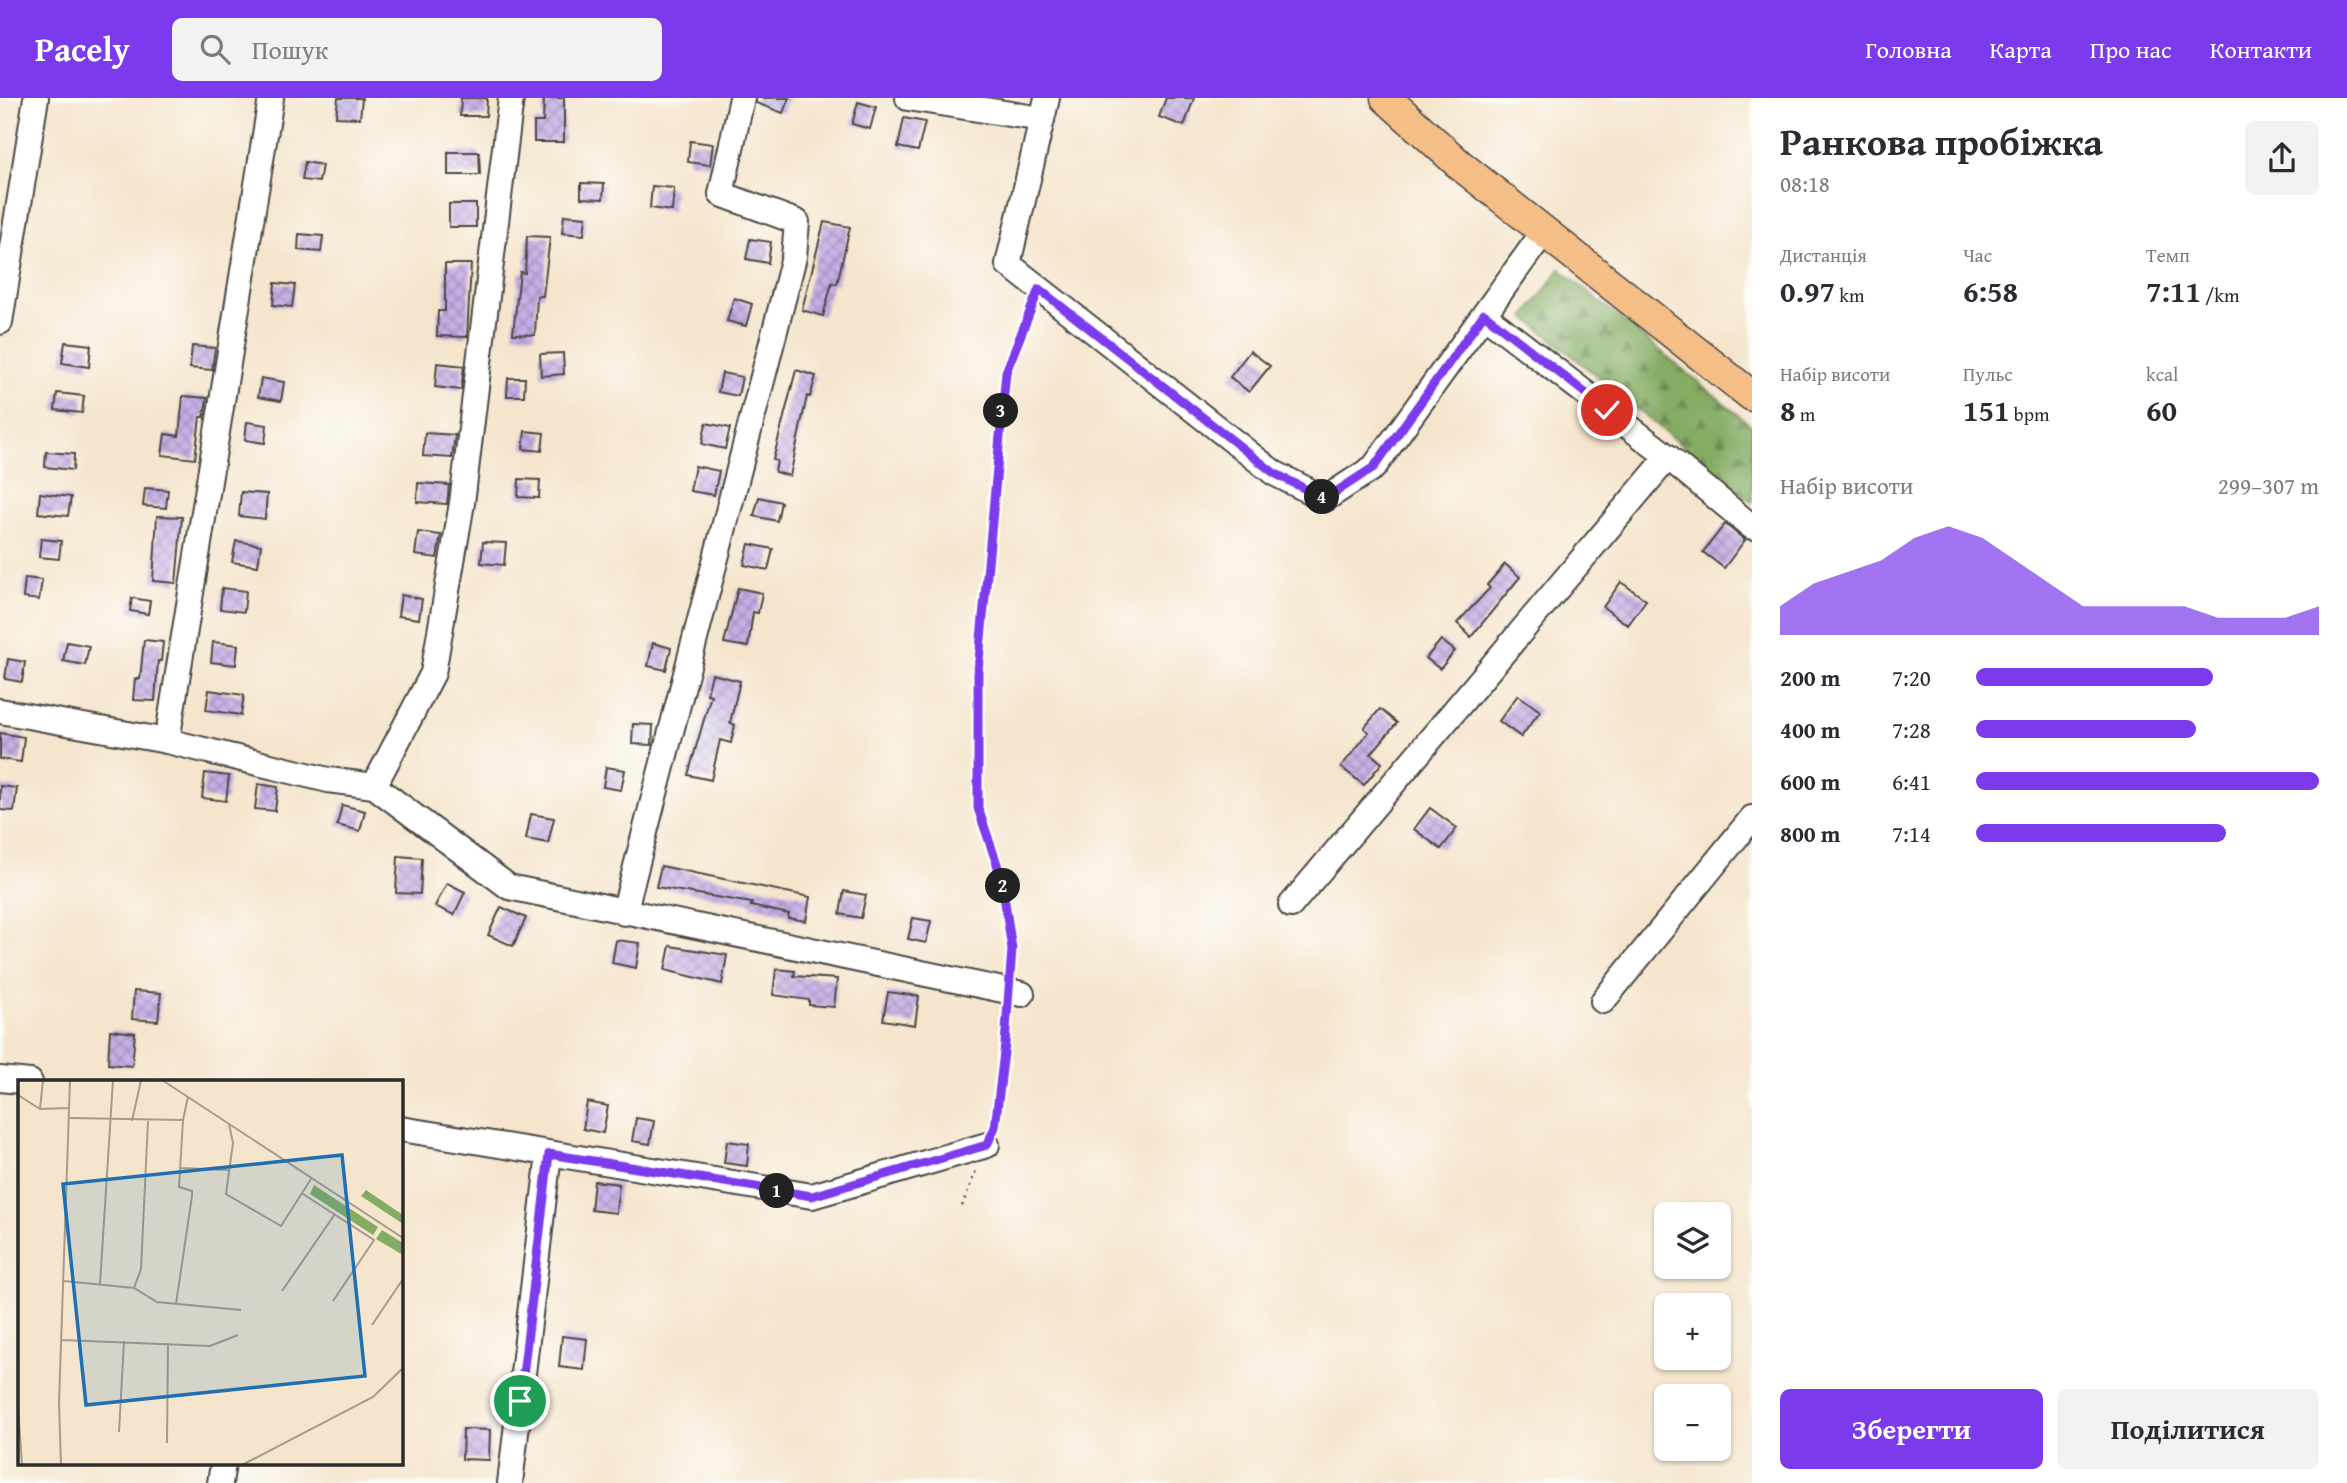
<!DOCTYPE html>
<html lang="uk">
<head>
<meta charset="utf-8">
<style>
	body { margin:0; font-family:"Gentium Book Plus",serif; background:#f2f2f3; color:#2b2b33; height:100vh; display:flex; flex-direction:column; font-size:26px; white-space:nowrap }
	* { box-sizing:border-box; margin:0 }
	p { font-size:23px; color:#7c7c81 }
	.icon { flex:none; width:38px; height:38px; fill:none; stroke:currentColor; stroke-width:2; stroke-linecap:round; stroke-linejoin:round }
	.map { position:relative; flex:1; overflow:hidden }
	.panel { display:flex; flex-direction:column; background:#fff; width:595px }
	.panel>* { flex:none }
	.fabs { position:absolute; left:1654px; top:1104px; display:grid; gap:14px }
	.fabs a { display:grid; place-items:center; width:77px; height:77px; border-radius:10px; background:#fff; box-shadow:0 2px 5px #0004; font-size:35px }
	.pin { position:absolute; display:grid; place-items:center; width:60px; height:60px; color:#fff; margin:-30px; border:4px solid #fff; border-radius:50%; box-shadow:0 2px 7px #0007 }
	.km { position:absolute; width:35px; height:35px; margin:-18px; border-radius:50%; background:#222; color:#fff; font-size:19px; line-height:35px; text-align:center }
	.round { display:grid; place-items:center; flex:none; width:74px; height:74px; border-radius:10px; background:#f2f2f3 }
	.head { display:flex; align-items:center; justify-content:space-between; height:119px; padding:0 28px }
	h1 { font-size:38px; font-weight:600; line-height:52px }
	.stats { display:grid; grid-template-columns:repeat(3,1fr); gap:10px; height:119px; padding:7px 28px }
	.stats div { display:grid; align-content:center }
	.stats b { font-size:30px; font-weight:600 }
	.stats small { font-size:19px; font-weight:400 }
	.stats p { font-size:19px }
	.chart { height:196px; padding:14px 28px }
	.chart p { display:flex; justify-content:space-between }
	.chart svg { width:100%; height:126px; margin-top:7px; fill:#7c3aed; opacity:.7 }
	.button { display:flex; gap:14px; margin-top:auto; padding:14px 28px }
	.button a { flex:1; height:80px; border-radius:10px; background:#7c3aed; color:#fff; font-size:28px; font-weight:600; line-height:80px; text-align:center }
	.button a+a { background:#f2f2f3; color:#2b2b33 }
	ul { padding:0 28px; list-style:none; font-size:23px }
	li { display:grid; grid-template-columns:112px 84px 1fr; align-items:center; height:52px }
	li i { height:18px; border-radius:9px; background:#7c3aed }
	header { display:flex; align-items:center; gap:42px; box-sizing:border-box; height:98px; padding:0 35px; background:#7c3aed; color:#fff }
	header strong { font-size:33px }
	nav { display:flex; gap:38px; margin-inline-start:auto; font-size:24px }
	.search { width:490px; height:63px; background:#f2f2f3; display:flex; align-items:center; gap:18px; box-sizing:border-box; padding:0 24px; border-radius:10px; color:#7c7c81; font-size:26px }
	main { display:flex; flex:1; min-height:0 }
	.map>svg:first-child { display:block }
	.forest { fill:url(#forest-firs); stroke:#586c47; stroke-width:2 }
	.building { fill:url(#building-cross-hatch) }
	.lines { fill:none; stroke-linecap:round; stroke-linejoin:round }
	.minor-casing { stroke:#494743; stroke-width:28 }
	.major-casing { stroke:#494743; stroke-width:33 }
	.path { stroke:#494743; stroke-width:2.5; stroke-dasharray:2 5; stroke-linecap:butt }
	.minor { stroke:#fff; stroke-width:24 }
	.major { stroke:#f6be87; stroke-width:30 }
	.route-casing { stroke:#fff; stroke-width:14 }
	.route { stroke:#7c3aed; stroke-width:9 }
	.inset-road { fill:none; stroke:#a49b8c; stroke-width:2 }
	.view { fill:#1f6fb2; fill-opacity:0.15; stroke:#1f6fb2; stroke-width:3.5 }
	.inset-edge { fill:none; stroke:#2b2b2b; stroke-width:3.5 }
</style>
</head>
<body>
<header>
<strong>Pacely</strong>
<div class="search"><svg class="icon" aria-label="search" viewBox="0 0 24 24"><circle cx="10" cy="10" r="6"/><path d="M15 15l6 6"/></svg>Пошук</div>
<nav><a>Головна</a><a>Карта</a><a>Про нас</a><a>Контакти</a></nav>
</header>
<main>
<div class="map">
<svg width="1752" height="1385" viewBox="0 0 1752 1385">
	<defs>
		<pattern id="forest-firs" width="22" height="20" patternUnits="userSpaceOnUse" patternTransform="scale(1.75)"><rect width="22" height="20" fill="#84ac63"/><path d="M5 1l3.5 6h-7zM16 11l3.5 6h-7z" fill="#6c8c52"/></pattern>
		<pattern id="building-cross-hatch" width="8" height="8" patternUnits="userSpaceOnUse" patternTransform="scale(1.75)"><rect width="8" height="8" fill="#c6aee6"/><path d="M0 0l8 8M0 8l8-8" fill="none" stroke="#a18ebb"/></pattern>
	</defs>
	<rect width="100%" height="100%" fill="#fdfcf7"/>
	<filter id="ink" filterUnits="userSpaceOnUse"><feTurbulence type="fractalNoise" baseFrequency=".0143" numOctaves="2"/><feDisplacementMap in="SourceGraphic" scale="14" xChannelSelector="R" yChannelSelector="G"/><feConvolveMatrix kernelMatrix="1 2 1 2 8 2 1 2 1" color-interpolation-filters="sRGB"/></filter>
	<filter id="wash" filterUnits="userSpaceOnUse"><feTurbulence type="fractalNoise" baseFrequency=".00686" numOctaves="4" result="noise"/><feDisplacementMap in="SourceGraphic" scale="28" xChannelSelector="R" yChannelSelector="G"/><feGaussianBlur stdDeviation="1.57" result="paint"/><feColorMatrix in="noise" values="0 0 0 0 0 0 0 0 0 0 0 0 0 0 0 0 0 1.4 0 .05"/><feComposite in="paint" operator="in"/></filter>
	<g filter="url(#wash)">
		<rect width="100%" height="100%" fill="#f5e5cd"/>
		<polygon class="forest" points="1560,171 1752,328 1752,405 1525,219"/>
		<g id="blocks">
			<g class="building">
				<polygon points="338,0 362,0 360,20 336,19"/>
				<polygon points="461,0 487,0 486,18 460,18"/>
				<polygon points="544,0 564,0 564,44 534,44 534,24 543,24"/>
				<polygon points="756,0 789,0 783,15 756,5"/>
				<polygon points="1166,0 1194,0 1184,28 1159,19"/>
				<polygon points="858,4 876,9 870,31 852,26"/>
				<polygon points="904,20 925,24 918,53 898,49"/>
				<polygon points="690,43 713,46 710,67 688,64"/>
				<polygon points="448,54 479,54 480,77 448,77"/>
				<polygon points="305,64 322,67 319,84 302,82"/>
				<polygon points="581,85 604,86 603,101 581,100"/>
				<polygon points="652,88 674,90 672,113 650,110"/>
				<rect x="449" y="106" width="27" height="23"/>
				<polygon points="564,117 586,119 584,137 562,135"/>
				<polygon points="824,124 850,129 837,186 832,185 823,218 802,212"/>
				<polygon points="299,136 323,138 321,154 298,152"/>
				<polygon points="527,138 550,139 543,198 537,198 535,237 513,236 520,174 525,175"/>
				<polygon points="750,141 771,144 768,165 746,161"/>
				<polygon points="445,166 471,166 467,239 437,238 438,213 445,213"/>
				<polygon points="275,185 295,187 292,209 273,207"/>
				<polygon points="734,200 752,206 746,228 727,223"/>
				<polygon points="65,244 91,247 89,269 62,265"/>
				<polygon points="192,248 215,250 212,272 190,270"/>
				<polygon points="1250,253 1270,268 1249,294 1230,279"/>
				<polygon points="563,255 564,276 541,278 540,256"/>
				<polygon points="437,265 464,268 461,292 435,289"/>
				<polygon points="796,272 816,278 810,299 807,298 790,378 775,374 777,363 773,362"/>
				<polygon points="722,275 742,279 738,298 718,294"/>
				<polygon points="261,280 284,284 281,303 258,299"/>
				<polygon points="508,280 525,280 524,298 507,298"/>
				<polygon points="57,295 84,298 82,315 55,312"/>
				<polygon points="183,298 207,300 204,319 200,319 195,361 162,357 165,336 179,338"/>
				<polygon points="247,324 267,327 265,345 245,342"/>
				<polygon points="706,325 730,330 725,351 702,346"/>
				<polygon points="525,333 544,335 542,353 523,351"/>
				<polygon points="425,335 455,337 452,360 423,358"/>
				<polygon points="46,354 74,356 73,372 45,369"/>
				<polygon points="695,368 719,373 714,397 690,393"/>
				<polygon points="519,381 540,382 539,400 518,399"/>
				<polygon points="418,385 449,387 447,406 417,404"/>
				<polygon points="145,390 168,392 166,410 143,408"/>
				<polygon points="241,394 267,396 265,421 239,418"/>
				<polygon points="40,395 71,399 68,418 38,415"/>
				<polygon points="759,399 781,404 777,423 754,418"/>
				<polygon points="157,418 182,419 176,485 153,483"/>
				<polygon points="1725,426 1745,442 1724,470 1703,454"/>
				<polygon points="418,434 441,437 437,460 415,457"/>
				<polygon points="41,441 61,443 59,461 39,459"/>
				<polygon points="236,443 261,447 258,468 232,464"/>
				<polygon points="483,444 506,445 504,467 481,465"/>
				<polygon points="749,446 773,451 768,472 744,467"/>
				<polygon points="1505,466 1520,479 1471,539 1457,525 1490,490 1487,487"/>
				<polygon points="25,480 42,482 39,502 23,500"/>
				<polygon points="1621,484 1646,502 1628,527 1603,509"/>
				<polygon points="222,490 246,493 244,514 220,511"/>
				<polygon points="738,490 762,495 758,515 753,514 748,549 724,545"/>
				<polygon points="401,497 422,501 419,521 398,518"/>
				<polygon points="132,500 150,503 148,516 130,513"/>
				<polygon points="144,542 163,544 161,563 158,563 155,603 133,602 135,581 140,581"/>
				<polygon points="1441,542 1455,553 1440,571 1426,560"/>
				<polygon points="67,544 89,548 85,567 63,563"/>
				<polygon points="213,544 238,547 236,567 211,564"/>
				<polygon points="653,545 671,550 666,572 648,568"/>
				<polygon points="8,561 25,564 22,584 5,581"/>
				<polygon points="712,576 740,583 730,625 735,627 731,645 720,642 711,682 688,677 711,597 707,596"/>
				<polygon points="209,592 244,597 241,617 206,612"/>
				<polygon points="1518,597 1540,613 1521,639 1499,623"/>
				<polygon points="1380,611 1397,625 1371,656 1382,665 1364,687 1341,669 1369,634 1364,630"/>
				<polygon points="633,626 653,627 652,647 632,646"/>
				<polygon points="0,635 24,639 21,664 0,661"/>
				<polygon points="606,669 625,672 621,692 603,689"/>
				<polygon points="205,675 229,678 226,703 202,700"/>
				<polygon points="258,686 278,689 275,713 255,711"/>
				<polygon points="0,688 17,690 14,713 0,712"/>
				<polygon points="342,707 365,713 360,733 337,727"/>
				<polygon points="1430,710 1457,730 1441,751 1414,731"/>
				<polygon points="531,716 554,720 548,745 526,741"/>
				<polygon points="398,758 422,760 420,796 396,795"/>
				<polygon points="661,768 810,799 806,823 788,820 789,816 751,808 752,805 656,789"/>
				<polygon points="447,785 465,794 454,817 435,808"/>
				<polygon points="844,793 866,797 861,820 840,816"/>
				<polygon points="501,809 526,820 513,848 488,837"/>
				<polygon points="913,820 931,823 926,845 908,841"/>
				<polygon points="616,842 640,845 636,870 612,865"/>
				<polygon points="670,848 727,857 722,886 665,872"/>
				<polygon points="776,871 795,873 794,878 837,881 834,909 809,907 809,902 773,897"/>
				<polygon points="134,893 161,895 158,923 132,921"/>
				<polygon points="888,894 919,898 915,927 883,922"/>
				<polygon points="110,932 135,935 132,968 108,966"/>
				<polygon points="587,1004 608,1008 603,1035 583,1031"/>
				<polygon points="636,1020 654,1023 650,1046 632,1043"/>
				<polygon points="727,1043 749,1046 747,1068 724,1065"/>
				<polygon points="594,1083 619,1086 616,1115 591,1112"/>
				<polygon points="562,1238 587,1241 584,1272 559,1269"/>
				<polygon points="463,1331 490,1332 489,1362 462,1361"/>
			</g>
		</g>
	</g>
	<g filter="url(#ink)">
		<use href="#blocks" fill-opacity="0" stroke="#494743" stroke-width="2"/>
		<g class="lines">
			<defs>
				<g id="minor">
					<polyline points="908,0 1042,21"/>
					<polyline points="1047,0 1008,166 1274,375 1325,401 1374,369 1545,132"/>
					<polyline points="1484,217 1668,359 1752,429"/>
					<polyline points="0,224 36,0"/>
					<polyline points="0,613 167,643 328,682 374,688 509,789 1022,896"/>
					<polyline points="167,643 271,0"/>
					<polyline points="374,688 433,575 462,405 511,0"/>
					<polyline points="1291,807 1668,359"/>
					<polyline points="624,815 794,159 797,124 721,96 742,0"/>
					<polyline points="1603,903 1752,720"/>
					<polyline points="0,981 30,984"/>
					<polyline points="401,1031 812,1098 987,1047"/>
					<polyline points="220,1385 223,1366"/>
					<polyline points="510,1385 549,1056"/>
				</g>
				<polyline id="major" points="1386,0 1460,67 1752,298"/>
			</defs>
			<use href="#minor" class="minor-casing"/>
			<use href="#major" class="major-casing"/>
			<g class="path">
				<polyline points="1010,872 1012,851 1001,778 978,710 978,573 1006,274 1031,211"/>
				<polyline points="995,1029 1007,913"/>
				<polyline points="962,1108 977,1070"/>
			</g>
			<use href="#minor" class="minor"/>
			<use href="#major" class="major"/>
		</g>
	</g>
	<g class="lines" filter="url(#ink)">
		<defs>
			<polyline id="route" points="520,1303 549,1056 812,1098 987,1047 995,1029 1005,946 1012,851 1001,778 978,710 978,573 1006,274 1039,191 1274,375 1325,401 1374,369 1484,216 1607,312"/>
		</defs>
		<use href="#route" class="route-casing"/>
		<use href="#route" class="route"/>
	</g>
	<g transform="translate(18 982)">
		<rect width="385" height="385" fill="#f5e5cd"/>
		<path d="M 296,105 L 360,147 L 355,155 L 292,114 ZM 348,110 L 385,135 L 385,144 L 343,116 ZM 364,150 L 385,163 L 385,175 L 358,159 Z" fill="#84ac63"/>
		<path class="inset-road" d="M 144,0 L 385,158M 0,15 L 22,29 L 52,28M 22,29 L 25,0M 52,38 L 165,40 L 161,107 L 174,111 L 174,116 L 158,224M 165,40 L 170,17M 114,41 L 123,0M 211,44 L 215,63 L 208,114 L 213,117 L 263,146 L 293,99M 163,88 L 211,90M 285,114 L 356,160 L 315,221M 46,201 L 116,208 L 139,222 L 223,230M 82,204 L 95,0M 116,208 L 123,189 L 130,41M 264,211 L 317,134M 354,245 L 385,199M 44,260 L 192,266 L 220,255M 0,326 L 4,385M 101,352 L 106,261M 149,363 L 150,263M 43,385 L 41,323 L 52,0M 224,385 L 355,317 L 385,288"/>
		<path class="view" d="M 324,75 L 347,296 L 68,325 L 45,104 Z"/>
		<rect width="385" height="385" class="inset-edge"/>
	</g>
</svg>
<div class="fabs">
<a><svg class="icon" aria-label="layers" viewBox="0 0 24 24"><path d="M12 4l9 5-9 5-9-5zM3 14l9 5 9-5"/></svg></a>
<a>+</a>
<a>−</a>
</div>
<div class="pin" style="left:520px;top:1303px;background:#1e9e55"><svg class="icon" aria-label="arrive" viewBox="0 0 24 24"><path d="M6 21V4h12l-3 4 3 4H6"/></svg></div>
<div class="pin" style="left:1607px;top:312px;background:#d93025"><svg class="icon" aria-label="check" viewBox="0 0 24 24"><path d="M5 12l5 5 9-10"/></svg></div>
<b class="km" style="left:777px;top:1093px">1</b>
<b class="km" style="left:1003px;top:788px">2</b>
<b class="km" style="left:1001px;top:313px">3</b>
<b class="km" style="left:1322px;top:399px">4</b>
</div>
<section class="panel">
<div class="head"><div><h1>Ранкова пробіжка</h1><p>08:18</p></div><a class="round"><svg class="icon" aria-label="share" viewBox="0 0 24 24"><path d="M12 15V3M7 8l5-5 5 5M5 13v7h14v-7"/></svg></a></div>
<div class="stats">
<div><p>Дистанція</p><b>0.97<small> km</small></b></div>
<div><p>Час</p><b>6:58</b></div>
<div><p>Темп</p><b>7:11<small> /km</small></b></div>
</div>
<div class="stats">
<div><p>Набір висоти</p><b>8<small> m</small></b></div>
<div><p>Пульс</p><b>151<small> bpm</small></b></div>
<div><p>kcal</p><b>60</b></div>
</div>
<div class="chart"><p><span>Набір висоти</span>299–307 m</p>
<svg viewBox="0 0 160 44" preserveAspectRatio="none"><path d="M0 44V34L10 26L20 22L30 18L40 10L50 6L60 10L70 18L80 26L90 34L100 34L110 34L120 34L130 38L140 38L150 38L160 34V44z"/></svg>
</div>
<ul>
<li><b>200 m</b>7:20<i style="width:69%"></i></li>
<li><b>400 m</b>7:28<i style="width:64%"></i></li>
<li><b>600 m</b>6:41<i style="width:100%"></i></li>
<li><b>800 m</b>7:14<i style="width:73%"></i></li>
</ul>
<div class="button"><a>Зберегти</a><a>Поділитися</a></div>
</section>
</main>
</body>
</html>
